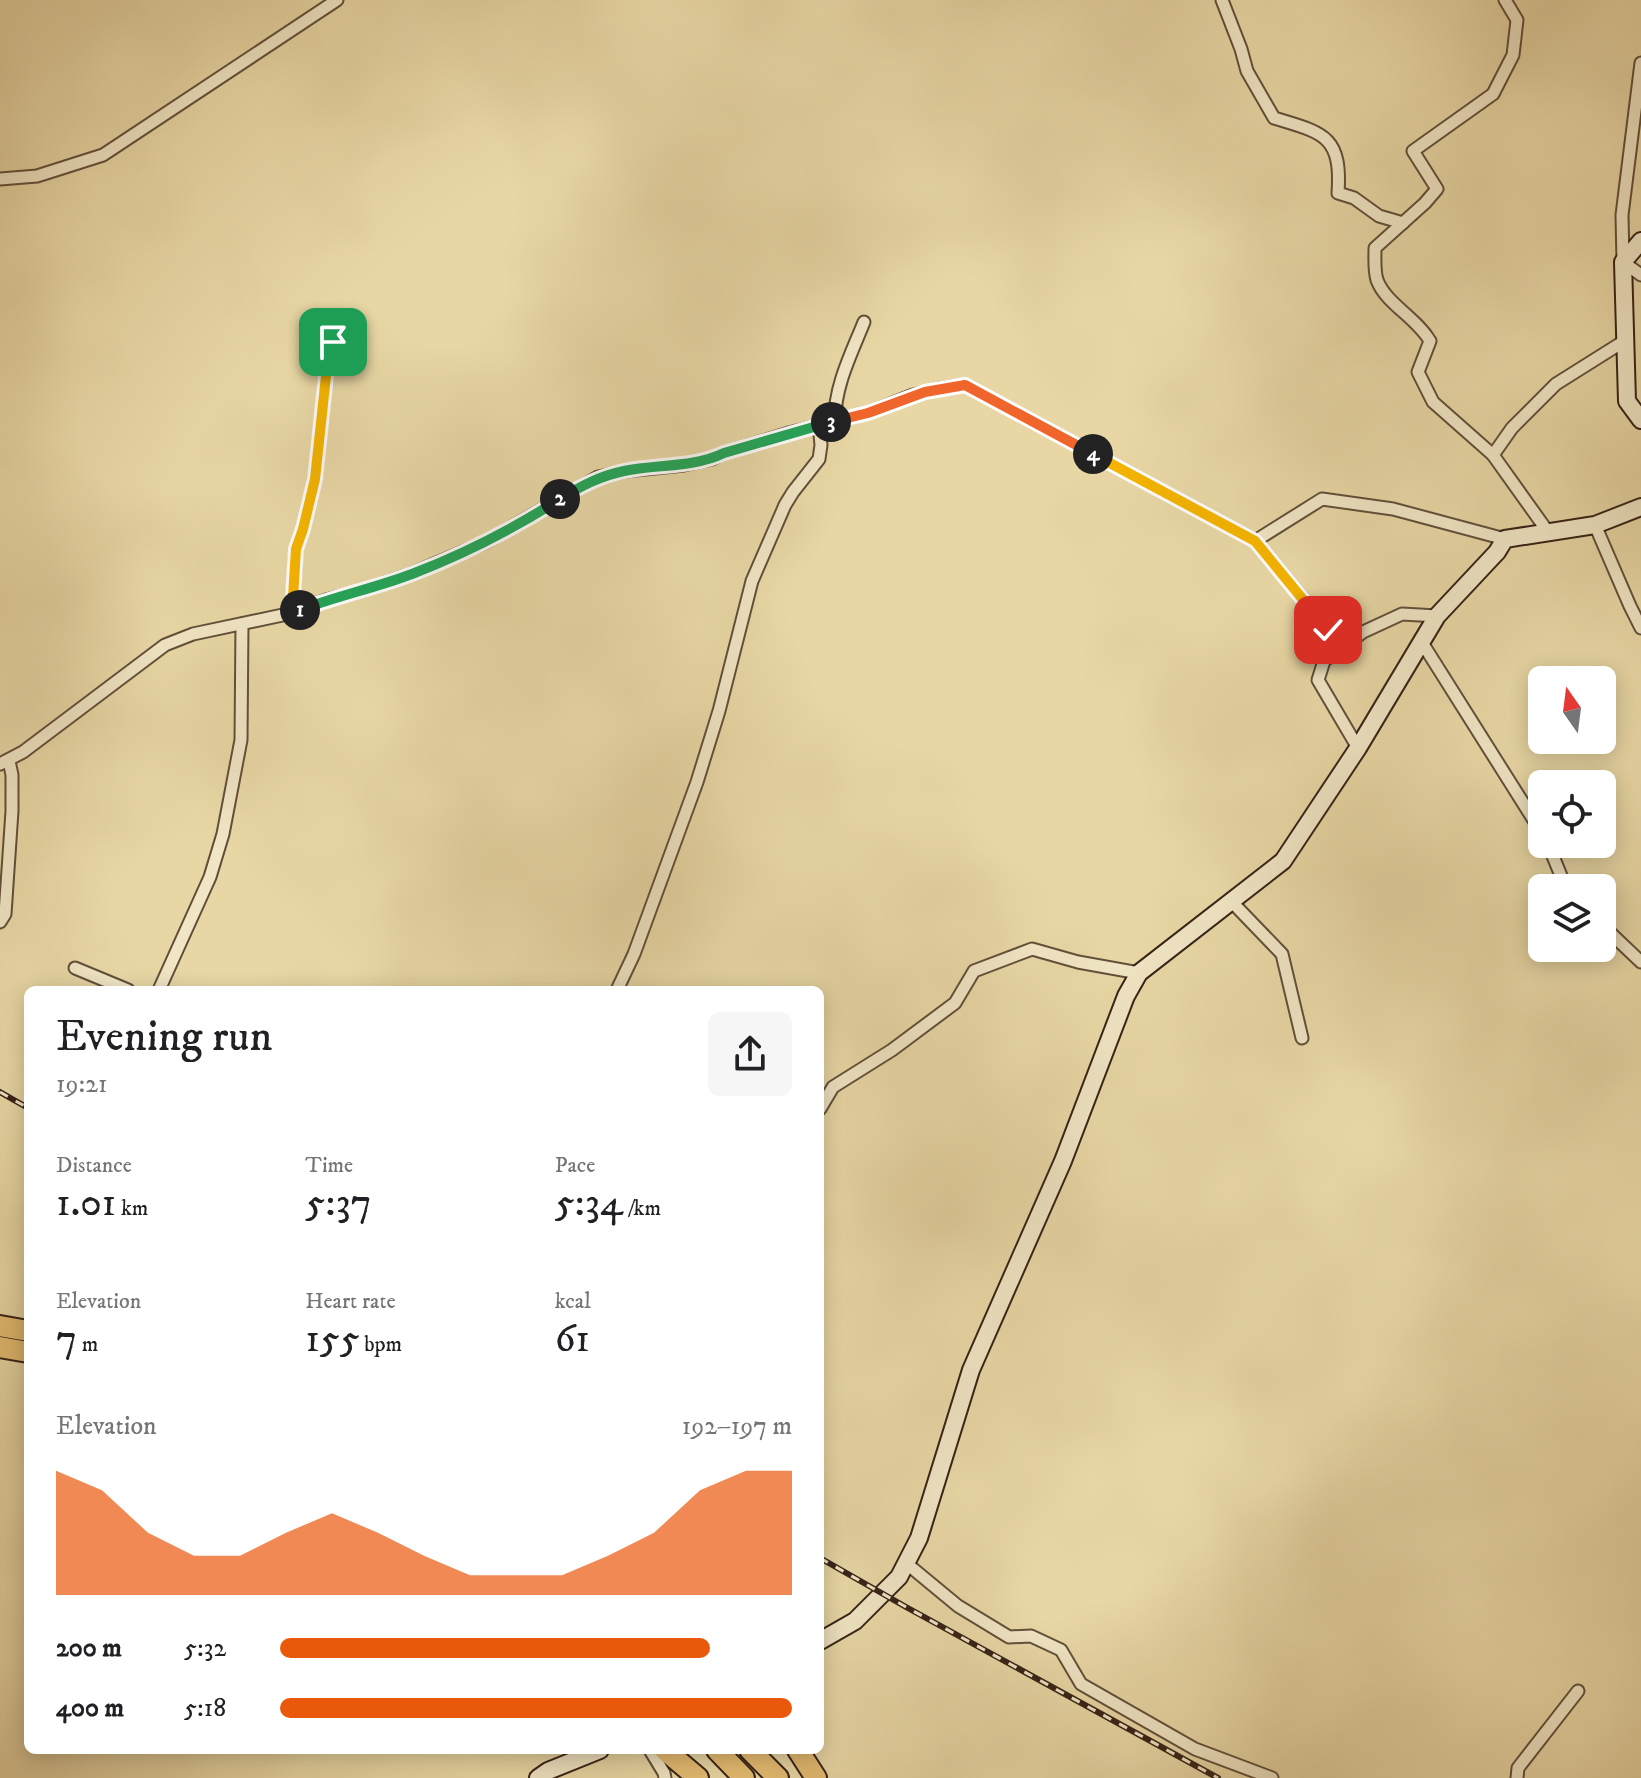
<!DOCTYPE html>
<html lang="en">
<head>
<meta charset="utf-8">
<style>
	body { margin:0; font-family:"IM FELL DW Pica",serif; background:#f6f6f6; color:#202124; height:100vh; display:flex; flex-direction:column; font-size:30px; white-space:nowrap }
	* { box-sizing:border-box; margin:0 }
	p { font-size:26px; color:#757577 }
	.icon { flex:none; width:44px; height:44px; fill:none; stroke:currentColor; stroke-width:2; stroke-linecap:round; stroke-linejoin:round }
	.map { position:relative; flex:1; overflow:hidden }
	.sheet { position:absolute; left:24px; top:986px; width:800px; height:768px; display:flex; flex-direction:column; background:#fff; border-radius:12px; box-shadow:0 4px 20px #0003 }
	.sheet>* { flex:none }
	.needle { width:52px; rotate:346deg }
	.controls { position:absolute; left:1528px; top:666px; display:grid; gap:16px }
	.controls a { display:grid; place-items:center; width:88px; height:88px; border-radius:12px; background:#fff; box-shadow:0 4px 20px #0003; font-size:40px }
	.pin { position:absolute; display:grid; place-items:center; width:68px; height:68px; color:#fff; margin:-34px; border-radius:16px; box-shadow:0 4px 12px #0006 }
	.km { position:absolute; width:40px; height:40px; margin:-20px; border-radius:50%; background:#222; color:#fff; font-size:22px; line-height:40px; text-align:center }
	.round { display:grid; place-items:center; flex:none; width:84px; height:84px; border-radius:12px; background:#f6f6f6 }
	.headline { display:flex; align-items:center; justify-content:space-between; height:136px; padding:0 32px }
	h1 { font-size:44px; font-weight:600; line-height:60px }
	.figures { display:grid; grid-template-columns:repeat(3,1fr); gap:12px; height:136px; padding:8px 32px }
	.figures div { display:grid; align-content:center }
	.figures b { font-size:40px; font-weight:600 }
	.figures small { font-size:22px; font-weight:400 }
	.figures p { font-size:22px }
	.chart { height:224px; padding:16px 32px }
	.chart p { display:flex; justify-content:space-between }
	.chart svg { width:100%; height:144px; margin-top:8px; fill:#ea580c; opacity:.7 }
	ul { padding:0 32px; list-style:none; font-size:26px }
	li { display:grid; grid-template-columns:128px 96px 1fr; align-items:center; height:60px }
	li i { height:20px; border-radius:10px; background:#ea580c }
	.map>svg:first-child { display:block }
	.lines { fill:none; stroke-linecap:round; stroke-linejoin:round }
	.street-casing { stroke:#624f3a; stroke-width:15 }
	.secondary-casing { stroke:#362217; stroke-width:20 }
	.highway-casing { stroke:#362217; stroke-width:24 }
	.street { stroke:#f0e5c4; stroke-width:11 }
	.secondary { stroke:#f0e5c4; stroke-width:16 }
	.highway { stroke:#e4bc72; stroke-width:20 }
	.rail-casing { stroke:#362217; stroke-width:6 }
	.rail { stroke:#f0e5c4; stroke-width:3; stroke-dasharray:9; stroke-linecap:butt }
	.split-1-casing { stroke:#fff; stroke-width:16 }
	.split-2-casing { stroke:#fff; stroke-width:16 }
	.split-3-casing { stroke:#fff; stroke-width:16 }
	.split-4-casing { stroke:#fff; stroke-width:16 }
	.split-5-casing { stroke:#fff; stroke-width:16 }
	.split-1 { stroke:#f5b400; stroke-width:10 }
	.split-2 { stroke:#22a559; stroke-width:10 }
	.split-3 { stroke:#22a559; stroke-width:10 }
	.split-4 { stroke:#f0652b; stroke-width:10 }
	.split-5 { stroke:#f5b400; stroke-width:10 }
</style>
</head>
<body>
<div class="map">
<svg width="1641" height="1778" viewBox="0 0 1641 1778">
	<rect width="100%" height="100%" fill="#e8d7a5"/>
	<filter id="stains"><feTurbulence type="fractalNoise" baseFrequency=".0025" numOctaves="4"/><feColorMatrix values="0 0 0 0 .2 0 0 0 0 .09 0 0 0 0 .02 0 0 0 .5 -.17"/></filter>
	<radialGradient id="worn" r=".72"><stop offset=".6" stop-color="#630" stop-opacity="0"/><stop offset="1" stop-color="#630" stop-opacity=".3"/></radialGradient>
	<g class="lines">
		<defs>
			<g id="street">
				<path d="M 1222,0 L 1241,49 L 1247,71 L 1274,118 C 1323,133 1342,135 1338,193 L 1354,198 L 1379,216 L 1403,223"/>
				<path d="M 1505,0 L 1517,20 L 1513,55 L 1493,94 L 1413,151 L 1437,189 L 1425,203 L 1375,248 C 1375,258 1374,270 1377,280 C 1386,304 1416,317 1430,341 L 1418,372 L 1433,402 L 1493,455 L 1548,532"/>
				<polyline points="1641,63 1622,215 1623,262 1641,275"/>
				<polyline points="0,179 37,176 103,155 337,0"/>
				<path d="M 835,421 C 834,387 852,352 864,322"/>
				<polyline points="1493,455 1512,428 1556,384 1626,340"/>
				<polyline points="1595,525 1630,606 1641,628"/>
				<polyline points="1255,541 1343,647"/>
				<polyline points="292,613 296,549 303,529 315,479 326,376 334,331"/>
				<polyline points="1421,641 1542,833"/>
				<polyline points="1358,748 1318,680 1324,661 1363,632 1402,614 1437,616"/>
				<polyline points="0,764 23,752 165,645 193,634 292,613 326,600 357,592 411,574 486,542 598,477 626,471 684,465 712,459 724,453 789,433 868,413 913,395 939,389 965,385 1255,541 1322,499 1393,509 1505,539"/>
				<polyline points="1548,844 1566,888"/>
				<polyline points="1231,901 1282,954 1302,1038"/>
				<polyline points="0,922 5,914 12,811 12,775 9,761"/>
				<polyline points="1602,925 1641,962"/>
				<polyline points="75,968 128,990"/>
				<polyline points="159,990 210,877 223,834 241,740 242,624"/>
				<polyline points="617,990 634,954 697,782 719,711 752,581 785,505 793,492 819,459 821,445 819,425"/>
				<polyline points="820,1109 833,1087 892,1050 955,1003 974,971 1032,949 1078,962 1139,973"/>
				<polyline points="906,1563 958,1606 1009,1637 1031,1636 1061,1650 1081,1684 1195,1749 1272,1778"/>
				<polyline points="650,1750 664,1773 665,1778"/>
				<polyline points="1517,1778 1518,1768 1578,1691"/>
			</g>
			<g id="secondary">
				<polyline points="1641,241 1623,262 1627,401 1641,420"/>
				<polyline points="820,1641 855,1621 899,1577 919,1538 971,1370 1063,1161 1126,996 1139,973 1283,861 1358,748 1437,616 1497,552 1505,539 1595,525 1641,507"/>
				<polyline points="538,1778 548,1771 600,1750"/>
			</g>
			<g id="highway">
				<polyline points="0,1326 28,1331"/>
				<polyline points="0,1347 28,1352"/>
				<polyline points="665,1750 698,1778"/>
				<polyline points="717,1750 744,1778"/>
				<polyline points="750,1750 778,1778"/>
				<polyline points="798,1750 816,1778"/>
			</g>
		</defs>
		<use href="#street" class="street-casing"/>
		<use href="#secondary" class="secondary-casing"/>
		<use href="#highway" class="highway-casing"/>
		<use href="#street" class="street"/>
		<use href="#secondary" class="secondary"/>
		<use href="#highway" class="highway"/>
		<defs>
			<g id="rail">
				<polyline points="0,1092 28,1108"/>
				<polyline points="820,1558 906,1607 1218,1778"/>
			</g>
		</defs>
		<use href="#rail" class="rail-casing"/>
		<use href="#rail" class="rail"/>
	</g>
	<g class="lines">
		<defs>
			<polyline id="split-1" points="300,610 292,613 296,549 303,529 315,479 326,376 333,342"/>
			<path id="split-2" d="M 300,610 C 337,596 375,588 412,574 C 464,554 513,529 560,499"/>
			<path id="split-3" d="M 560,499 C 581,486 600,476 624,471 C 657,464 693,468 724,453 L 831,422"/>
			<polyline id="split-4" points="831,422 868,413 925,392 965,385 1093,454"/>
			<polyline id="split-5" points="1093,454 1255,541 1328,630"/>
		</defs>
		<use href="#split-1" class="split-1-casing"/>
		<use href="#split-2" class="split-2-casing"/>
		<use href="#split-3" class="split-3-casing"/>
		<use href="#split-4" class="split-4-casing"/>
		<use href="#split-5" class="split-5-casing"/>
		<use href="#split-1" class="split-1"/>
		<use href="#split-2" class="split-2"/>
		<use href="#split-3" class="split-3"/>
		<use href="#split-4" class="split-4"/>
		<use href="#split-5" class="split-5"/>
	</g>
	<rect width="100%" height="100%" filter="url(#stains)"/>
	<rect width="100%" height="100%" fill="url(#worn)"/>
</svg>
<div class="controls">
<a><svg class="needle" viewBox="-14 -14 28 28"><path d="M0-13l5 13h-10z" fill="#e53935"/><path d="M0 13l5-13h-10z" fill="#757577"/></svg></a>
<a><svg class="icon" aria-label="locate" viewBox="0 0 24 24"><circle cx="12" cy="12" r="6"/><path d="M12 2v4M12 18v4M2 12h4M18 12h4"/></svg></a>
<a><svg class="icon" aria-label="layers" viewBox="0 0 24 24"><path d="M12 4l9 5-9 5-9-5zM3 14l9 5 9-5"/></svg></a>
</div>
<div class="pin" style="left:333px;top:342px;background:#1e9e55"><svg class="icon" aria-label="arrive" viewBox="0 0 24 24"><path d="M6 21V4h12l-3 4 3 4H6"/></svg></div>
<div class="pin" style="left:1328px;top:630px;background:#d93025"><svg class="icon" aria-label="check" viewBox="0 0 24 24"><path d="M5 12l5 5 9-10"/></svg></div>
<b class="km" style="left:300px;top:610px">1</b>
<b class="km" style="left:560px;top:499px">2</b>
<b class="km" style="left:831px;top:422px">3</b>
<b class="km" style="left:1093px;top:454px">4</b>
<section class="sheet">
<div class="headline"><div><h1>Evening run</h1><p>19:21</p></div><a class="round"><svg class="icon" aria-label="share" viewBox="0 0 24 24"><path d="M12 15V3M7 8l5-5 5 5M5 13v7h14v-7"/></svg></a></div>
<div class="figures">
<div><p>Distance</p><b>1.01<small> km</small></b></div>
<div><p>Time</p><b>5:37</b></div>
<div><p>Pace</p><b>5:34<small> /km</small></b></div>
</div>
<div class="figures">
<div><p>Elevation</p><b>7<small> m</small></b></div>
<div><p>Heart rate</p><b>155<small> bpm</small></b></div>
<div><p>kcal</p><b>61</b></div>
</div>
<div class="chart"><p><span>Elevation</span>192–197 m</p>
<svg viewBox="0 0 160 44" preserveAspectRatio="none"><path d="M0 44V6L10 12L20 25L30 32L40 32L50 25L60 19L70 25L80 32L90 38L100 38L110 38L120 32L130 25L140 12L150 6L160 6V44z"/></svg>
</div>
<ul>
<li><b>200 m</b>5:32<i style="width:84%"></i></li>
<li><b>400 m</b>5:18<i style="width:100%"></i></li>
</ul>
</section>
</div>
</body>
</html>
